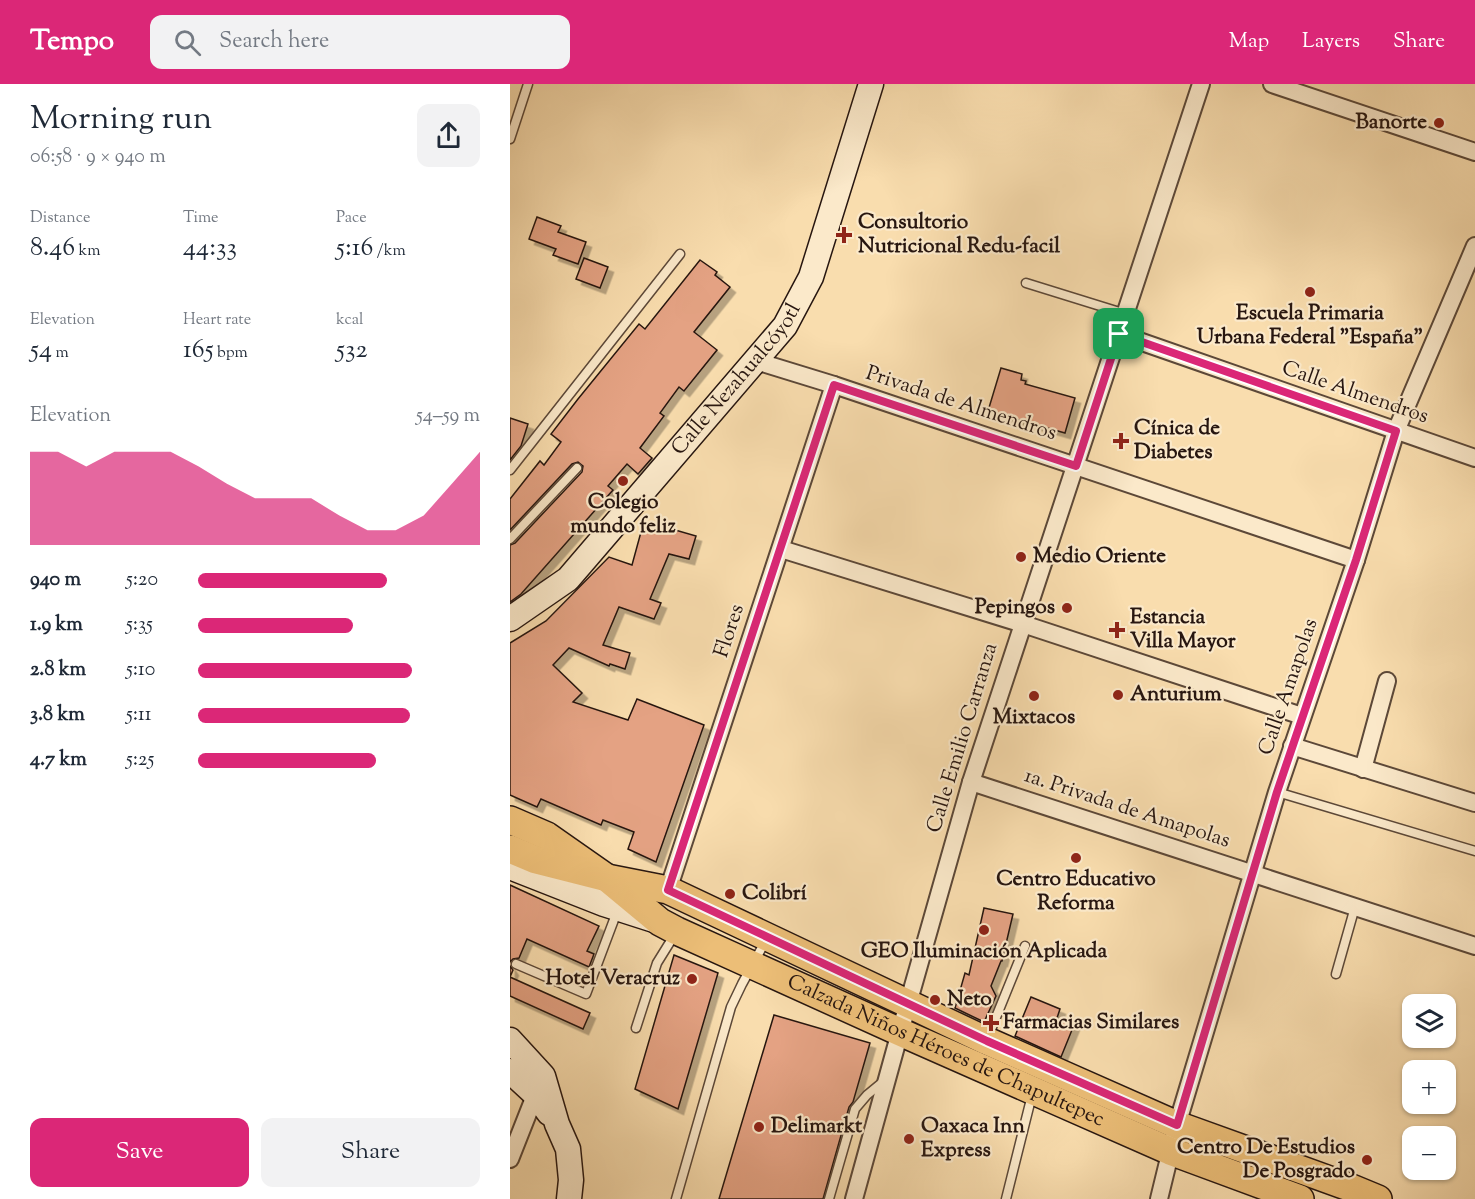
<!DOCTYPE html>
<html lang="en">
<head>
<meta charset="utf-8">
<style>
	body { margin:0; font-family:"Sorts Mill Goudy",serif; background:#f2f2f3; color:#1f2937; height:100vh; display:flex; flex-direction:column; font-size:22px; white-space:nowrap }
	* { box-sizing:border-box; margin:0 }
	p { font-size:20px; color:#747a83 }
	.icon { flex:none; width:33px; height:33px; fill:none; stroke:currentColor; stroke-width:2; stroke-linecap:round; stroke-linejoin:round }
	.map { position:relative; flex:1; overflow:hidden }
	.details { display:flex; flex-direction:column; background:#fff; width:510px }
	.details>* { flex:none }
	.controls { position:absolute; left:892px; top:910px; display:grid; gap:12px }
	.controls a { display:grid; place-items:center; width:54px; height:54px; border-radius:12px; background:#fff; box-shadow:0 2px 4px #0004; font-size:30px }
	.pin { position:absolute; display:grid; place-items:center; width:51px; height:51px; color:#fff; margin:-26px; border-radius:12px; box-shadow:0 3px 9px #0006 }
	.round { display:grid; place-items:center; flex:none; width:63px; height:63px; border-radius:12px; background:#f2f2f3 }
	.head { display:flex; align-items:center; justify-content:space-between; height:102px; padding:0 30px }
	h1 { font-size:33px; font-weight:600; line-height:45px }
	.figures { display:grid; grid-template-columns:repeat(3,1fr); gap:9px; height:102px; padding:6px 30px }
	.figures div { display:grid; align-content:center }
	.figures b { font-size:26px; font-weight:600 }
	.figures small { font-size:16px; font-weight:400 }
	.figures p { font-size:16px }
	.chart { height:168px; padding:12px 30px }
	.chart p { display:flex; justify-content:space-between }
	.chart svg { width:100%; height:108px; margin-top:6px; fill:#db2777; opacity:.7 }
	.primary-button { display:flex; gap:12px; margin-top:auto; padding:12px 30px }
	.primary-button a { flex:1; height:69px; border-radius:12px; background:#db2777; color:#fff; font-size:24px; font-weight:600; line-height:69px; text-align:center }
	.primary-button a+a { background:#f2f2f3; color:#1f2937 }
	ul { padding:0 30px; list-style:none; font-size:20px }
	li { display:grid; grid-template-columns:96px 72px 1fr; align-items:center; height:45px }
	li i { height:15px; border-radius:8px; background:#db2777 }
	header { display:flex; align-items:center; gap:36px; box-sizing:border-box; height:84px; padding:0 30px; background:#db2777; color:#fff }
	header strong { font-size:28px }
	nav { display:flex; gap:33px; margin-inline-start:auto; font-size:21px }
	.search { width:420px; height:54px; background:#f2f2f3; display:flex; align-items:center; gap:15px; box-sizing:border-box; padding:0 21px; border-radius:12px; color:#747a83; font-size:22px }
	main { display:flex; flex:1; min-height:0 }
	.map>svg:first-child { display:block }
	.building { fill:#e4a283; stroke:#271610; stroke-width:1.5; filter:url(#shadow) }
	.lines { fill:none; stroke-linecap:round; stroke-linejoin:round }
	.service-casing { stroke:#5c4838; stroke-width:11 }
	.minor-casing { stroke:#5c4838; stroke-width:20 }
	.secondary-casing { stroke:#271610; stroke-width:27 }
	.primary-casing { stroke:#271610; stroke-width:30 }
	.service { stroke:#fbe9ca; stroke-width:8 }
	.minor { stroke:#fbe9ca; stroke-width:16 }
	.secondary { stroke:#fbe9ca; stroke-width:24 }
	.primary { stroke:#ecbe77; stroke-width:27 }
	.route-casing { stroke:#fff; stroke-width:12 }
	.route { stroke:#db2777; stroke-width:8 }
	.poi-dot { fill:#8f2418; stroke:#fbe9ca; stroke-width:2 }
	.labels { text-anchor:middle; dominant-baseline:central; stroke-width:4.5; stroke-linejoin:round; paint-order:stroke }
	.poi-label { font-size:21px; font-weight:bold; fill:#271610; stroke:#fbe9ca; text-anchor:start }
	.street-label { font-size:21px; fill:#271610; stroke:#fbe9ca }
</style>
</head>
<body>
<header>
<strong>Tempo</strong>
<div class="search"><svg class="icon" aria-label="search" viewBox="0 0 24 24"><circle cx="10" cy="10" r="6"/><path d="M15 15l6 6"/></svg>Search here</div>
<nav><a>Map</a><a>Layers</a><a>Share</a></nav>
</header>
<main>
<section class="details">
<div class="head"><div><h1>Morning run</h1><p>06:58 · 9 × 940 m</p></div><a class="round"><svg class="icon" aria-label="share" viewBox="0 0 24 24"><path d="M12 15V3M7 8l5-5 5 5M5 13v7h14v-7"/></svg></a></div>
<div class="figures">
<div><p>Distance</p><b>8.46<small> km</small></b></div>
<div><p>Time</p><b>44:33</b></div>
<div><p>Pace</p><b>5:16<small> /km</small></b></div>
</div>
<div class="figures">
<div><p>Elevation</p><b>54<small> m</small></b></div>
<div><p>Heart rate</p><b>165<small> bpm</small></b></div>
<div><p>kcal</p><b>532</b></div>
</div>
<div class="chart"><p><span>Elevation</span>54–59 m</p>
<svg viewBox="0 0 160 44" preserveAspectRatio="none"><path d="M0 44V6L10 6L20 12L30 6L40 6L50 6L60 12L70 19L80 25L90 25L100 25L110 32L120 38L130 38L140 32L150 19L160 6V44z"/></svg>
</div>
<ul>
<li><b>940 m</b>5:20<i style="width:67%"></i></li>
<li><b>1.9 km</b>5:35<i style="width:55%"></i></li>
<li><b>2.8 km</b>5:10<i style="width:76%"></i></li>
<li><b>3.8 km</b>5:11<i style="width:75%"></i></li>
<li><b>4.7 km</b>5:25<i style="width:63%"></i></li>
</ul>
<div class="primary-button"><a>Save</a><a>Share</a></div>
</section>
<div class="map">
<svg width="965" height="1115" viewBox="0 0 965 1115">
	<defs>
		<filter id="shadow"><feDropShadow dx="5.5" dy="5.5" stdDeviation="0" flood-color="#0004"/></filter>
	</defs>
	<rect width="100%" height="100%" fill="#f9ddae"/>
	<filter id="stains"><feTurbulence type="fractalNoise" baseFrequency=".00333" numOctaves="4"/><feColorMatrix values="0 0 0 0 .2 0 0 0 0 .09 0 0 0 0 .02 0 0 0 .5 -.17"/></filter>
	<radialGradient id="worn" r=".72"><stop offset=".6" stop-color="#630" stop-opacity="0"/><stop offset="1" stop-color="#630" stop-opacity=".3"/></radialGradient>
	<g class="building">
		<polygon points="27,133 51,142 48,148 76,158 68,180 43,171 46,165 19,155"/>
		<polygon points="74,174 98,183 90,204 66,195"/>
		<polygon points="190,176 207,188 205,191 220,203 184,248 207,266 174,307 169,303 150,329 154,332 130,364 142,374 128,390 117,380 98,402 103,406 11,510 0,518 0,461 5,459 72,388 73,382 68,378 62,380 0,446 0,415 30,377 34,381 51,358 41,350 68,315 129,240 135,245"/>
		<polygon points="491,284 512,290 511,296 516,297 515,300 565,314 555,349 478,327"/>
		<polygon points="0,334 18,340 11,362 0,376"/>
		<polygon points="134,437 186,452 179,475 159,470 140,515 151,519 144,535 109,523 93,561 120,569 115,585 100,580 99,582 59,564 43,581 72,609 63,618 118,636 127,615 194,641 146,778 118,765 124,748 93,736 91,741 31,715 27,723 0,711 0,559 36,537 99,473 122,481"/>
		<polygon points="0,801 89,842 77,867 84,870 79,883 17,855 9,874 3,875 0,878"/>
		<polygon points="474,824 503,830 492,877 491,877 481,902 486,912 474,938 445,924 455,889 459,891"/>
		<polygon points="164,871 208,889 168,1025 125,1005"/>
		<polygon points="0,882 3,886 0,893 80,929 73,945 0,912"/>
		<polygon points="521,913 550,925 547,934 564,941 551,973 505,952"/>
		<polygon points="264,931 360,959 343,1018 339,1023 313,1115 209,1115"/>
	</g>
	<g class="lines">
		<defs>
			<g id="service">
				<polyline points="0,55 18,0"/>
				<polyline points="516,199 616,230"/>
				<polyline points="0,386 170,170"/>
				<polyline points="0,455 67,384"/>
				<polyline points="767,708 965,767"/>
				<polyline points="6,880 76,910 108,825"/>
				<polyline points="826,890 845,823"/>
				<polyline points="126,944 147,879 165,850"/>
				<polyline points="478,953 515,862"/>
				<polyline points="166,1115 221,923 232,900 256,856"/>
				<polyline points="319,1115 345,1025 357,1011 374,997"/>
				<polyline points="496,1115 522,1011"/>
			</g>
			<g id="minor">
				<polyline points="762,0 965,68"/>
				<polyline points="609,250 965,374"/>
				<polyline points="246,277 324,301 846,476"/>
				<polyline points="271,465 513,540 792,632"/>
				<polyline points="782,662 965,719"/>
				<polyline points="853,685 877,597"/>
				<polyline points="461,698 965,862"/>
				<polyline points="158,806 324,301"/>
				<polyline points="0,1075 28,1004"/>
				<polyline points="344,1115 390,948 461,698 691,0"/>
				<polyline points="649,1115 667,1041 767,708 846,476 886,347 965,162"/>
			</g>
			<g id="secondary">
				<path id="s1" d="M 0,535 L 58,495 L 275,242 L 301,193 L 361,0"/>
				<polyline points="0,783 94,820 147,837"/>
				<polyline points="0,956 33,992 47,1040 58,1065 61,1096 59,1115"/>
				<polyline points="0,987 25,1010 39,1029"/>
			</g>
			<g id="primary">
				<path id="s2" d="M 0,736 L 37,752 L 97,794 L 150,838 L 167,847 L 390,948 L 660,1067 L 790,1115"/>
				<polyline points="0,765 26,776 97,794 158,806 477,957 667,1041 839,1103 868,1115"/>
			</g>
		</defs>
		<use href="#service" class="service-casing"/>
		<use href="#minor" class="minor-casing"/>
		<use href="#secondary" class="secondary-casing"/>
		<use href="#primary" class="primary-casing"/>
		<use href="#service" class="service"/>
		<use href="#minor" class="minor"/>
		<use href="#secondary" class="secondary"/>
		<use href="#primary" class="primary"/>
	</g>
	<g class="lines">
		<defs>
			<polygon id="route" points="609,250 886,347 846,476 767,708 667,1041 477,957 158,806 324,301 566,382"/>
		</defs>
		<use href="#route" class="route-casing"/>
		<use href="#route" class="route"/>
	</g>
	<g class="poi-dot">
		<circle cx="929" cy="39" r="6"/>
		<path d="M331 142h6v6h6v6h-6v6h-6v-6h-6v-6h6z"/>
		<circle cx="800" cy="208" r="6"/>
		<path d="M608 348h6v6h6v6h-6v6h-6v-6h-6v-6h6z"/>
		<circle cx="113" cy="397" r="6"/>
		<circle cx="511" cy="473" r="6"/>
		<circle cx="557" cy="524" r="6"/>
		<path d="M604 537h6v6h6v6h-6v6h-6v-6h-6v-6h6z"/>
		<circle cx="608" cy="611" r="6"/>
		<circle cx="524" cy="612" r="6"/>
		<circle cx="566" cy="774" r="6"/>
		<circle cx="220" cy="810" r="6"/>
		<circle cx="474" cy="846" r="6"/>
		<circle cx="182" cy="895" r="6"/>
		<circle cx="425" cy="916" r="6"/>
		<path d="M478 930h6v6h6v6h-6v6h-6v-6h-6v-6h6z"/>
		<circle cx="249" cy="1043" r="6"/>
		<circle cx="399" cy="1055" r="6"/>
		<circle cx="857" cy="1076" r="6"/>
	</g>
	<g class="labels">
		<g class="poi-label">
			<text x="917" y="39" text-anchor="end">Banorte</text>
			<text x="348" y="139">Consultorio<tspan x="348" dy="24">Nutricional Redu-facil</tspan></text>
			<text x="800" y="230" text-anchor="middle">Escuela Primaria<tspan x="800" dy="24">Urbana Federal "España"</tspan></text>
			<text x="624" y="345">Cínica de<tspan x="624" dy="24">Diabetes</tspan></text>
			<text x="113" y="419" text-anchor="middle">Colegio<tspan x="113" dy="24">mundo feliz</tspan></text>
			<text x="523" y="473">Medio Oriente</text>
			<text x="545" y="524" text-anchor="end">Pepingos</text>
			<text x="620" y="534">Estancia<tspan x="620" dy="24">Villa Mayor</tspan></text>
			<text x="620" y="611">Anturium</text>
			<text x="524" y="634" text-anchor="middle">Mixtacos</text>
			<text x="566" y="796" text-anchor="middle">Centro Educativo<tspan x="566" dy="24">Reforma</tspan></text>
			<text x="232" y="810">Colibrí</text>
			<text x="474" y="868" text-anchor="middle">GEO Iluminación Aplicada</text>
			<text x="170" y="895" text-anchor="end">Hotel Veracruz</text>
			<text x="437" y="916">Neto</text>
			<text x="493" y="939">Farmacias Similares</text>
			<text x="261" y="1043">Delimarkt</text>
			<text x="411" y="1043">Oaxaca Inn<tspan x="411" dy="24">Express</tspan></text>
			<text x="845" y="1064" text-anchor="end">Centro De Estudios<tspan x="845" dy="24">De Posgrado</tspan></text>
		</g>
		<g class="street-label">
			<text stroke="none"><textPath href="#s1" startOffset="332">Calle Nezahualcóyotl</textPath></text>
			<text transform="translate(845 309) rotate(19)">Calle Almendros</text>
			<text transform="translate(451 320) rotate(18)">Privada de Almendros</text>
			<text transform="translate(220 547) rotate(-72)">Flores</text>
			<text transform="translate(779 603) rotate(-71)">Calle Amapolas</text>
			<text transform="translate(453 654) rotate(-73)">Calle Emilio Carranza</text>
			<text transform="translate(617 725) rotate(18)">1a. Privada de Amapolas</text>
			<text stroke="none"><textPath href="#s2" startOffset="496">Calzada Niños Héroes de Chapultepec</textPath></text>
		</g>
	</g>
	<rect width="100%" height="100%" filter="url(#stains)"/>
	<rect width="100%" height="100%" fill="url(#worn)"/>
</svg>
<div class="controls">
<a><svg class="icon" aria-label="layers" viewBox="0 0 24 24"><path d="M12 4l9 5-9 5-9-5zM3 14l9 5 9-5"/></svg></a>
<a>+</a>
<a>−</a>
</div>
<div class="pin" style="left:609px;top:250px;background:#1e9e55"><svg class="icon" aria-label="arrive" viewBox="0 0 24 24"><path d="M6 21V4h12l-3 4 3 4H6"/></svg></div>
</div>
</main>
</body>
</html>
